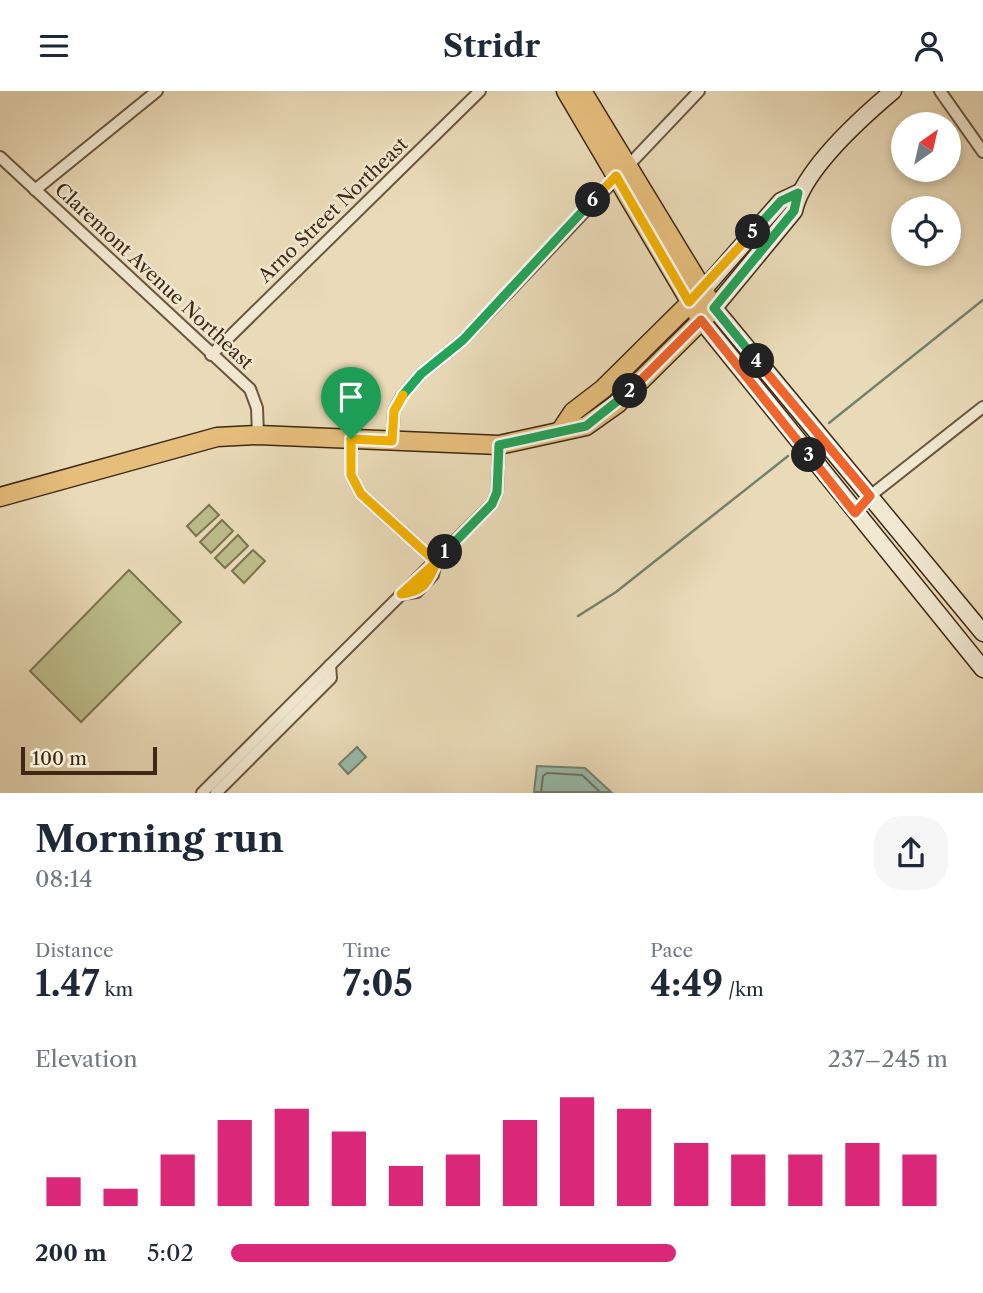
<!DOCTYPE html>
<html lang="en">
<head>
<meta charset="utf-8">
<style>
	body { margin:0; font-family:"Libre Caslon Text",serif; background:#f6f6f7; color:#1f2937; height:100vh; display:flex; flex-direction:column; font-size:26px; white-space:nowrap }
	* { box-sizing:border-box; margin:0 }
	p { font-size:23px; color:#747a83 }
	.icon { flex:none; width:38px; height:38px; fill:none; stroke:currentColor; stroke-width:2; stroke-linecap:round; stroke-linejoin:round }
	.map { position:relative; height:702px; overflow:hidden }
	.sheet { display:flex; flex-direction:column; background:#fff; flex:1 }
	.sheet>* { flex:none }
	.needle { width:46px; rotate:34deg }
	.tools { position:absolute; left:891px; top:21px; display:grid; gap:14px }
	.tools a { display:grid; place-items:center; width:70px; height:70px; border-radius:50%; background:#fff; box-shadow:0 4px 10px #0003; font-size:35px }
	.scale { position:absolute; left:21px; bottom:18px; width:136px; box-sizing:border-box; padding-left:7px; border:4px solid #3f2915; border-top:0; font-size:19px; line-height:24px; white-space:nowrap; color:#3f2915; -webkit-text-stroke:5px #f1e8d1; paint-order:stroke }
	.pin { position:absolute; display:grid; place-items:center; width:60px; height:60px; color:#fff; margin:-72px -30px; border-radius:50% 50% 50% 0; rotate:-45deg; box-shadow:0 0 7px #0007 }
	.pin .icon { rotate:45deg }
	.km { position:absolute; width:35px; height:35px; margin:-18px; border-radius:50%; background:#222; color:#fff; font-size:19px; line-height:35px; text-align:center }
	.round { display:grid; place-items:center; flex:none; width:74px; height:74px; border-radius:28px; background:#f6f6f7 }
	.summary { display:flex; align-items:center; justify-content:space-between; height:119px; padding:0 35px }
	h1 { font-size:38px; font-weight:700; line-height:52px }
	.metrics { display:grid; grid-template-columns:repeat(3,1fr); gap:10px; height:119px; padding:7px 35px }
	.metrics div { display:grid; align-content:center }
	.metrics b { font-size:35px; font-weight:700 }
	.metrics small { font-size:19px; font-weight:400 }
	.metrics p { font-size:19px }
	.chart { height:196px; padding:14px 35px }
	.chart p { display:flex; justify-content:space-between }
	.chart svg { width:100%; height:126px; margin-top:7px; stroke:#db2777; stroke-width:6 }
	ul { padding:0 35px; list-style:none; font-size:23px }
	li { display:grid; grid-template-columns:112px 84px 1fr; align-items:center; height:52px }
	li i { height:18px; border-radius:9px; background:#db2777 }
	header { display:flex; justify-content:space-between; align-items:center; height:91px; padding:0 35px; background:#fff; font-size:32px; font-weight:700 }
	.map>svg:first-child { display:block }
	.green { fill:#bcbe8b; stroke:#7e7450; stroke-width:2 }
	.water { fill:#98bbab; stroke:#74816f; stroke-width:2 }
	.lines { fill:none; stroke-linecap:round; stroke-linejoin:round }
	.shore { stroke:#6c7260; stroke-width:2 }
	.stream { stroke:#74816f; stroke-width:2.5 }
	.street-casing { stroke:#6a563e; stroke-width:14 }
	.secondary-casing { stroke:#3f2915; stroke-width:19 }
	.primary-casing { stroke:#3f2915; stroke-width:21 }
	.street { stroke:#f1e8d1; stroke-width:10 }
	.secondary { stroke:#f1e8d1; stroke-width:16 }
	.primary { stroke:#e5be7c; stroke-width:18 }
	.split-1-casing { stroke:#fff; stroke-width:14 }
	.split-2-casing { stroke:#fff; stroke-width:14 }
	.split-3-casing { stroke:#fff; stroke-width:14 }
	.split-4-casing { stroke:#fff; stroke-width:14 }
	.split-5-casing { stroke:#fff; stroke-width:14 }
	.split-6-casing { stroke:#fff; stroke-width:14 }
	.split-7-casing { stroke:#fff; stroke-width:14 }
	.split-8-casing { stroke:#fff; stroke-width:14 }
	.split-1 { stroke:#f5b400; stroke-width:9 }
	.split-2 { stroke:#22a559; stroke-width:9 }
	.split-3 { stroke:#f0652b; stroke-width:9 }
	.split-4 { stroke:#f0652b; stroke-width:9 }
	.split-5 { stroke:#22a559; stroke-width:9 }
	.split-6 { stroke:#f5b400; stroke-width:9 }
	.split-7 { stroke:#22a559; stroke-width:9 }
	.split-8 { stroke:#f5b400; stroke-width:9 }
	.labels { text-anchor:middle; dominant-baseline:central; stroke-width:5; stroke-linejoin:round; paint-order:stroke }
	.street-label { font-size:19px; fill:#3f2915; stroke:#f1e8d1 }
</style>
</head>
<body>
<header><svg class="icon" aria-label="menu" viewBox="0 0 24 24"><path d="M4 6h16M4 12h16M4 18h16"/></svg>Stridr<svg class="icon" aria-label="person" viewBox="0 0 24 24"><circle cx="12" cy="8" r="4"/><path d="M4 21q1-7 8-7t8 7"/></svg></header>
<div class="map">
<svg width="983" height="702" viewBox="0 0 983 702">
	<rect width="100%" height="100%" fill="#eadbb8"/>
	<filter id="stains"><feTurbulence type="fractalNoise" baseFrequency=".00286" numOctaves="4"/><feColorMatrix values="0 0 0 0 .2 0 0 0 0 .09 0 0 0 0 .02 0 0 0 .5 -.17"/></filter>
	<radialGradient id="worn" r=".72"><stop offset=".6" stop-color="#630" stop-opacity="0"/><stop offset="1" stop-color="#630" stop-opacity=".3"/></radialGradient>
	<g class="green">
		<polygon points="209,414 219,424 196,445 187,435"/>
		<polygon points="222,429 233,440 211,462 200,451"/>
		<polygon points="238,444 248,455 225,477 215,467"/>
		<polygon points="253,459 265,470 244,492 232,480"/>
		<polygon points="129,479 181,531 81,631 30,580"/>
	</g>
	<g class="water">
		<polygon points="357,656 366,666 348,683 339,673"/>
		<polygon points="537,675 585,677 611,701 534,701"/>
	</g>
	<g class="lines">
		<polyline class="shore" points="541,702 543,685 547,682 582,684 601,702"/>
		<g class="stream">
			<polyline points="829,332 983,209"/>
			<polyline points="578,525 616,501 788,365"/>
		</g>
		<defs>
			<g id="street">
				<polyline points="940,0 983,61"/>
				<polyline points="0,66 250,298 257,317 258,344"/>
				<polyline points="35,99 157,0"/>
				<polyline points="211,264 480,0"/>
				<polyline points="351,348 351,384 361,403 436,471"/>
				<polyline points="392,350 394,320 402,305 421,283 463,249 699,0"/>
				<polyline points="855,422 870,405 983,316"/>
				<polyline points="401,503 417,501 433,484 436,471"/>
				<polyline points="202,702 492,413 497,401 499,354"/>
				<polyline points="216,702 331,587 330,574"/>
			</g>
			<g id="secondary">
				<path d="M 893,0 C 861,27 803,79 794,120 L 714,217 L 983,542"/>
				<polyline points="703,199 781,110 798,102"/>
				<polyline points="701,229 983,578"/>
			</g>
			<g id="primary">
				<polyline points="566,0 701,229"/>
				<polyline points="561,339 573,321 603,298 698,204"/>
				<polyline points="0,406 217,346 258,344 499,354 586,335 617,313 714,217 582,0"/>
			</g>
		</defs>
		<use href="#street" class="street-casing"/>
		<use href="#secondary" class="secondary-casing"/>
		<use href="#primary" class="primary-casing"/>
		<use href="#street" class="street"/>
		<use href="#secondary" class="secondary"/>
		<use href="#primary" class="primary"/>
	</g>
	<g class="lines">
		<defs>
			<path id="split-1" d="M 351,348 L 351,384 L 361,403 L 436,471 L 401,503 C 435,499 426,480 445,461"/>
			<polyline id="split-2" points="445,461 492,413 497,401 499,354 586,335 630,300"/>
			<polyline id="split-3" points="630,300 701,229 809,364"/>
			<polyline id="split-4" points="757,270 870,405 855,422 809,364"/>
			<polyline id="split-5" points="753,141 781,110 798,102 794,120 714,217 757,270"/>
			<polyline id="split-6" points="593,109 616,85 689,211 753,141"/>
			<polyline id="split-7" points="403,304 421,283 463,249 593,109"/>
			<polyline id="split-8" points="351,348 392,350 394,320 403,304"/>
		</defs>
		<use href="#split-1" class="split-1-casing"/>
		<use href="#split-2" class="split-2-casing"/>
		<use href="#split-3" class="split-3-casing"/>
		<use href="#split-4" class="split-4-casing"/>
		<use href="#split-5" class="split-5-casing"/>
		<use href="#split-6" class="split-6-casing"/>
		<use href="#split-7" class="split-7-casing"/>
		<use href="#split-8" class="split-8-casing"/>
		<use href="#split-1" class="split-1"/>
		<use href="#split-2" class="split-2"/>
		<use href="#split-3" class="split-3"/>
		<use href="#split-4" class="split-4"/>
		<use href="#split-5" class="split-5"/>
		<use href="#split-6" class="split-6"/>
		<use href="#split-7" class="split-7"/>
		<use href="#split-8" class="split-8"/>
	</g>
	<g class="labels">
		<g class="street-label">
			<text transform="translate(333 119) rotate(-44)">Arno Street Northeast</text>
			<text transform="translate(154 185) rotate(43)">Claremont Avenue Northeast</text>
		</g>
	</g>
	<rect width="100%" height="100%" filter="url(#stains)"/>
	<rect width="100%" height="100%" fill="url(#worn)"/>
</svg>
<div class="tools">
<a><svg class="needle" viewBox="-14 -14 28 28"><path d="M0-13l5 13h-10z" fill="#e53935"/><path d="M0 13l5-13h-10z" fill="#747a83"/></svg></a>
<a><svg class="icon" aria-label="locate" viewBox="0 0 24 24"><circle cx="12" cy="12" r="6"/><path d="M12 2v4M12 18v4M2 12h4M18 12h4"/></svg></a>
</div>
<div class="scale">100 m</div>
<div class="pin" style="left:351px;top:348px;background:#1e9e55"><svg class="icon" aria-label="arrive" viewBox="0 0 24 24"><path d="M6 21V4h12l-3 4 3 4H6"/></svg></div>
<b class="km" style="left:445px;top:461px">1</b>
<b class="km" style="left:630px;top:300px">2</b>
<b class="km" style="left:809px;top:364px">3</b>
<b class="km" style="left:757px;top:270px">4</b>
<b class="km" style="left:753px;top:141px">5</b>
<b class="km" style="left:593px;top:109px">6</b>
</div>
<section class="sheet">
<div class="summary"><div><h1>Morning run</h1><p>08:14</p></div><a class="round"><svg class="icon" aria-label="share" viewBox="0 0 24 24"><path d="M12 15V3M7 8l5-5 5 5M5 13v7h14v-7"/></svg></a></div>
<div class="metrics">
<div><p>Distance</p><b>1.47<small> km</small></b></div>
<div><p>Time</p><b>7:05</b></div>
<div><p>Pace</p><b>4:49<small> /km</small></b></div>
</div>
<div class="chart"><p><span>Elevation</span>237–245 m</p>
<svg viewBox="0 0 160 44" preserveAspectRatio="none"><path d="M5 44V34M15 44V38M25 44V26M35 44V14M45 44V10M55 44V18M65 44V30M75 44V26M85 44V14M95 44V6M105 44V10M115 44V22M125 44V26M135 44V26M145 44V22M155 44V26"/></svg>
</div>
<ul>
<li><b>200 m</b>5:02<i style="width:62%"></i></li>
</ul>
</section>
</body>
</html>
